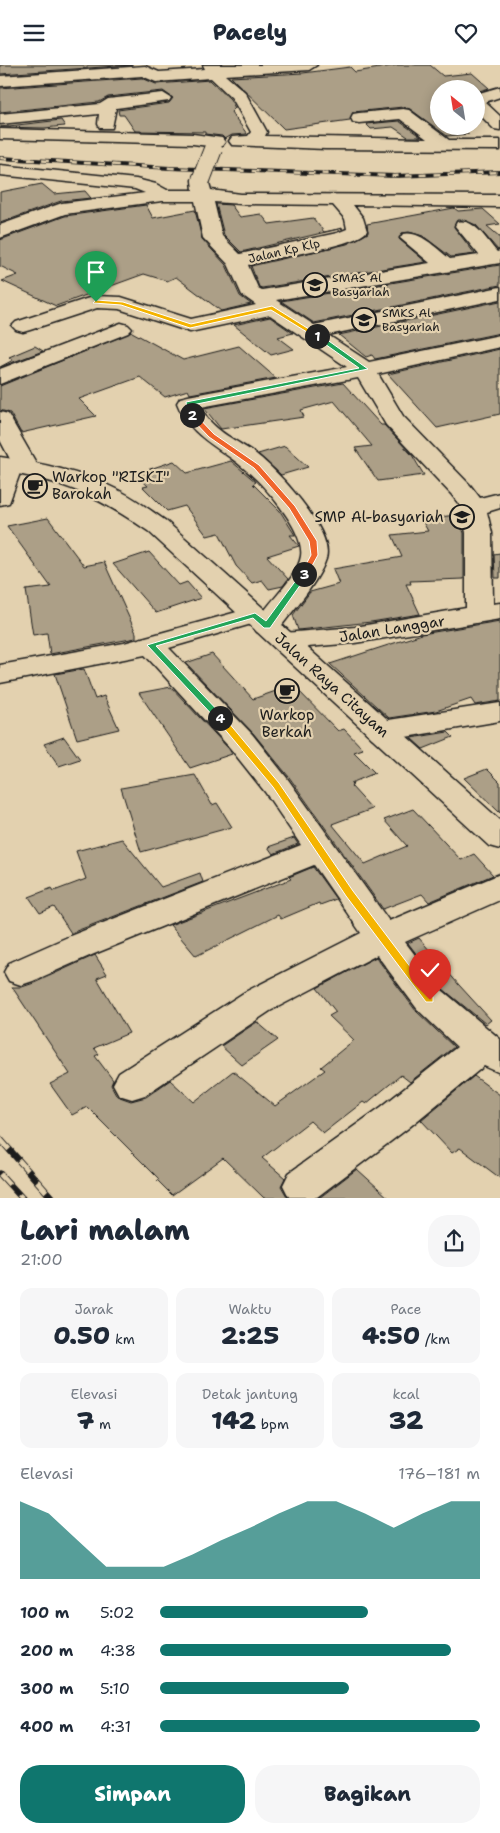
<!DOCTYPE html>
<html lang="id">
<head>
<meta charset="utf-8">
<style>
	body { margin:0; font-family:"Shantell Sans",sans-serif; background:#f6f6f7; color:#1f2937; height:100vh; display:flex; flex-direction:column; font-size:19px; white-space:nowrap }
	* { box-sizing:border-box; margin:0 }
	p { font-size:16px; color:#747a83 }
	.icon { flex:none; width:28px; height:28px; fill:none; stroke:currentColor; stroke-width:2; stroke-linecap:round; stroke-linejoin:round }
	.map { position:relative; height:1133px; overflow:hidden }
	.side { display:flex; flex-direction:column; background:#fff; flex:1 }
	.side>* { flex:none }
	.needle { width:32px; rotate:330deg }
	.buttons { position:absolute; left:430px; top:15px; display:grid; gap:10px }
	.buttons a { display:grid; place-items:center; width:55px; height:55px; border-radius:50%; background:#fff; box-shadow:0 2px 12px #0003; font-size:25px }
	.pin { position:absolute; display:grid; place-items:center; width:42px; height:42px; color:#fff; margin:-51px -21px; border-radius:50% 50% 50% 0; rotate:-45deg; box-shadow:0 0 5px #0007 }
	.pin .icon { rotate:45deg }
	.km { position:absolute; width:25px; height:25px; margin:-12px; border-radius:50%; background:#222; color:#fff; font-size:14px; line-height:25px; text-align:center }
	.round { display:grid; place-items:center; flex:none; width:52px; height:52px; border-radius:20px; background:#f6f6f7 }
	.summary { display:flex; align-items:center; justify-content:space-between; height:85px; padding:0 20px }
	h1 { font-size:28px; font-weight:800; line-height:38px }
	.figures { display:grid; grid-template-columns:repeat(3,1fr); gap:8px; height:85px; padding:5px 20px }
	.figures div { display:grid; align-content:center; border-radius:12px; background:#f6f6f7; text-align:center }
	.figures b { font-size:25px; font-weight:800 }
	.figures small { font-size:14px; font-weight:400 }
	.figures p { font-size:14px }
	.chart { height:140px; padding:10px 20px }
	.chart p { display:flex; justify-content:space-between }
	.chart svg { width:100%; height:90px; margin-top:5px; fill:#0f766e; opacity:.7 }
	.primary-button { display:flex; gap:10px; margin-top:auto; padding:10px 20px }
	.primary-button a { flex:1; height:58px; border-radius:20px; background:#0f766e; color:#fff; font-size:20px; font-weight:800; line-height:58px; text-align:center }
	.primary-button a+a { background:#f6f6f7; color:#1f2937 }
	ul { padding:0 20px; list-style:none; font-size:16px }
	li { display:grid; grid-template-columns:80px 60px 1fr; align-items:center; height:38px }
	li i { height:12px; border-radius:6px; background:#0f766e }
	header { display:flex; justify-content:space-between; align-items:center; height:65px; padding:0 20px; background:#fff; font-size:22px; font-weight:800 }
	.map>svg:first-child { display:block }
	.building { fill:#ac9f87; stroke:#1c1c1c }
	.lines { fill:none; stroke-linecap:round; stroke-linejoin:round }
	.minor-casing { stroke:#1c1c1c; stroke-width:3 }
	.primary-casing { stroke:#1c1c1c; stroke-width:3 }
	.minor { fill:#e3d1af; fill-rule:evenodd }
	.primary { fill:#e3d1af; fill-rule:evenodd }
	.rail-far1-casing { stroke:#1c1c1c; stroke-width:4 }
	.rail-casing { stroke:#1c1c1c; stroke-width:7 }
	.rail-far1 { stroke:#e3d1af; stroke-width:2.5; stroke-dasharray:7; stroke-linecap:butt }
	.rail { stroke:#e3d1af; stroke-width:5; stroke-dasharray:14; stroke-linecap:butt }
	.minor-bridge-casing { stroke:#1c1c1c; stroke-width:20; stroke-linecap:butt }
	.minor-bridge { stroke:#e3d1af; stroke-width:18 }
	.split-1 { fill:#f5b400; stroke:#fff }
	.split-2 { fill:#22a559; stroke:#fff }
	.split-3 { fill:#f0652b; stroke:#fff }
	.split-4 { fill:#22a559; stroke:#fff }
	.split-5 { fill:#f5b400; stroke:#fff }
	.labels { text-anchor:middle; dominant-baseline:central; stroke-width:4.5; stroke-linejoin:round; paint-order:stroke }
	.far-street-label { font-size:12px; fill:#1c1c1c; stroke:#e3d1af }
	.far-poi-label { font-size:12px; fill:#1c1c1c; stroke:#e3d1af; text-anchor:start }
	.poi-label { font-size:15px; fill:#1c1c1c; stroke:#e3d1af; text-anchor:start }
	.street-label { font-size:15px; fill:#1c1c1c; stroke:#e3d1af }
</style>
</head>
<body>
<header><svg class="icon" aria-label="menu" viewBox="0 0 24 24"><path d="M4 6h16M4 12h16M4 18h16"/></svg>Pacely<svg class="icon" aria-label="heart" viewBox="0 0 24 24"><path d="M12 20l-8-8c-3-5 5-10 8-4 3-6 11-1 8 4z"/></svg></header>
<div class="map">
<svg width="500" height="1133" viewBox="0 0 500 1133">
	<rect width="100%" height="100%" fill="#e3d1af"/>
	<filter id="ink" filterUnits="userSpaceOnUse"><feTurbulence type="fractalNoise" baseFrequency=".02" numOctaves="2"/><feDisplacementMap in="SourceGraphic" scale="10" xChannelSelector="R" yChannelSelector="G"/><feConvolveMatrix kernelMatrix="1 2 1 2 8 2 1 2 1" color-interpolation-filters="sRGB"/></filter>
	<g filter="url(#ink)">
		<g class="building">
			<polygon points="0,0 132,0 0,9"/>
			<polygon points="398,0 430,0 443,11 472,8 489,23 476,27 476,24 439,24 439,61 456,61 469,69 447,71 410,44 403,42 353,47 350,55 284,64 231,12 303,8 350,2 355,7"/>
			<polygon points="142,13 156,19 210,15 230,34 235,43 231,47 247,69 232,70 225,74 222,71 205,69 205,67 135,66 124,50 119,50 118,45 169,38 173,33 163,26 108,32 99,37 0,47 0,23"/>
			<polygon points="61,55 65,61 44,63 0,62"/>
			<polygon points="399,56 421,72 408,72 393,62 371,64 366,59"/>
			<polygon points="42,119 54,129 85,126 91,133 61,136 0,158 0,127"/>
			<polygon points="216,139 231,140 240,152 261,149 269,159 313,153 324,167 343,163 241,187 224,170"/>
			<polygon points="146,140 153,153 195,145 202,174 226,200 240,231 251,239 221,246 176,212 167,216 144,209 56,241 2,216 18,210 0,201 0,175 65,151"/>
			<polygon points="454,143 458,146 483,144 500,159 487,161 500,172 500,184 498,185 476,160 464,155 457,155 454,162 475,189 451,192 423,171 409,167 402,168 399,174 426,197 262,223 259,222 251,201 347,179 368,168 367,159"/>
			<polygon points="500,200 500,220 314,258 281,236"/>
			<polygon points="500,236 500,268 375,294 372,290 366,292 339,270"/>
			<polygon points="270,252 293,268 278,272 294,284 271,290 234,260"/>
			<polygon points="132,267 183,295 239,281 276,313 190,329 188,325 165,332 140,312 79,334 96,351 21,368 10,348 0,345 0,321"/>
			<polygon points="35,281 43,286 0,302 13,295 9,292"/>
			<polygon points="500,284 500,349 437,363 388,309"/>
			<polygon points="343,318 381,360 384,360 412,390 424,410 378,416 355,383 372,381 334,336 301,345 304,352 221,364 204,343"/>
			<polygon points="285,381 308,402 281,410 258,389"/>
			<polygon points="174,396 187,408 231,396 256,417 253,419 280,446 295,470 290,470 299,481 267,491 288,514 283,521 269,524 262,515 252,518 236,501 219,468 207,471 185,441 167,446 143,422 148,421 135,409"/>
			<polygon points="457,450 464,468 464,514 410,516 411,519 406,519 420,549 371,557 298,565 293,550 310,527 339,519 333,504 402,492 392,470 428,466 421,454"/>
			<polygon points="48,453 84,501 104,497 136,568 136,573 50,589 47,568 33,570 26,525 51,522 7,461"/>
			<polygon points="149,487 179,520 187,517 201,533 156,548 113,499"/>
			<polygon points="500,488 500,513 495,513 494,489"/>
			<polygon points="500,556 500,636 475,640 471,634 436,646 389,653 330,599 422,569"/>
			<polygon points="212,589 253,634 293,620 338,666 344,664 363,684 354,687 375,708 351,718 353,720 351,721 372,744 332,759 365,799 407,781 384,755 413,744 461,795 474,789 493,810 429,837 422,829 383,844 289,712 253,668 186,598"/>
			<polygon points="84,604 95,634 104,631 119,664 77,674 55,609"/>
			<polygon points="171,622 229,684 232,689 190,703 139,628"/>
			<polygon points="448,667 453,672 423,684 411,673"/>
			<polygon points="64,672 80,694 59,701 44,679"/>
			<polygon points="487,704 500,717 500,748 464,713"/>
			<polygon points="195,710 212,740 217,738 232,762 141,787 121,723"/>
			<polygon points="294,773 298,779 273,789 268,782"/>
			<polygon points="122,774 161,822 200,808 203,817 71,868 54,842 40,848 29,832 52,823 54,826 86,814 76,786"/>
			<polygon points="313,802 336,834 320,840 319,838 281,854 278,850 196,891 170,860 291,814 289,812"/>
			<polygon points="419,873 459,920 491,955 486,959 443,924 408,878"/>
			<polygon points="95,890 107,909 97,913 129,968 94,983 99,989 95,991 113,1015 111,1020 117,1031 131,1036 146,1032 170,1015 194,1037 233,1006 275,1041 325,1005 321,1002 354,975 329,951 336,947 317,923 376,892 416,946 454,982 410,1017 401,1010 366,1039 363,1037 323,1068 310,1056 262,1093 285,1113 281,1121 288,1133 264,1133 223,1093 172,1130 157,1115 159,1114 87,1042 72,1050 50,1019 70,1009 12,922 22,922 34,918"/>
			<polygon points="257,957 278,975 242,1000 221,981"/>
			<polygon points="474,1011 500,1030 500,1113 460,1083 452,1088 421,1055"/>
			<polygon points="357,1104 389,1133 319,1133"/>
		</g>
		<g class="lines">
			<defs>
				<g id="minor">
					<polygon points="203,0 317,0 309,5 225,10 245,27 267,67 265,71 427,74 400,54 359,58 353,57 351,53 353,49 359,48 403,44 409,45 449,75 500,75 500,85 325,84 232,80 229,76 232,72 248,71 251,67 232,33 211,13 156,17 142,11 0,21 0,11 145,1 159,7 205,4"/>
					<polygon points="500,22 500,32 485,37 500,51 500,65 494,64 476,46 476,29"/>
					<polygon points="163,28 171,33 169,36 116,43 112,63 100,63 98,59 99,49 0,59 0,49 100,39 108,34"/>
					<polygon points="0,64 193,69 222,73 225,77 222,81 216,82 193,79 0,74"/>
					<path d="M 0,100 L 136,114 L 156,119 L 167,125 L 193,125 L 192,115 L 195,111 L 207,111 L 211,125 L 241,129 L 500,130 L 500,142 L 353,140 L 363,153 L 367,166 C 355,182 272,192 248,200 L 258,223 L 262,225 L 430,198 L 400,173 L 403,169 C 420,165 437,184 450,194 L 479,190 L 455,161 L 457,157 C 475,153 486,175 497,187 L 500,186 L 500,198 L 276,235 L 314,260 L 500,222 L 500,234 L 328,270 L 369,297 L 500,270 L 500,282 L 378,309 L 403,351 L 470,420 L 480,433 L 500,428 L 500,443 L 487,447 L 492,468 L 493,539 L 500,538 L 500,554 L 355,578 L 284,584 L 274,582 L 270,576 L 274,570 L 284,568 L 355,562 L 466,543 L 466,468 L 462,443 L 452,430 L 386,360 L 358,313 L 201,342 C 210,364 234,374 253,387 C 274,401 335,466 326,494 C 318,518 292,546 277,567 L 267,569 L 257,567 L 253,561 L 255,558 L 169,583 L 252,669 L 287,713 L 389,856 L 500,809 L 500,835 L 405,877 L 442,925 L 500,974 L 500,1008 L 484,1001 L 407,1064 L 317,1132 L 289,1132 L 283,1120 L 289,1108 L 381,1042 L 457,982 L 418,945 L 377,890 L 270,946 L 145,1030 L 132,1034 L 119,1030 L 113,1019 L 119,1008 L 245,927 L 361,868 L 314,800 L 94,889 L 33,916 L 21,920 L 9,916 L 4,907 L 9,898 L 70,871 L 301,780 L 265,727 L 230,683 L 145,590 L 0,618 L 0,600 L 124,578 L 255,542 L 265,545 C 276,530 298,510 301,491 C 305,466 265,421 247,406 C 221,382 190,373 177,338 L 180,333 L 188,331 L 347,302 L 270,250 L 190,267 L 119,244 L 97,243 L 30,265 L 23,267 L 16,265 L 12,261 L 16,257 L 95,231 L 121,232 L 191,254 L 256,240 L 242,230 L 228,199 L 203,173 L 195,136 L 162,136 L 65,149 L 0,173 L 0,160 L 62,138 L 145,128 L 135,124 L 0,110 ZM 214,137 L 241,139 L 333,140 L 345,154 L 347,164 L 337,168 L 240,189 L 222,171 Z"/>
					<polygon points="121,258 128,260 132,264 128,268 0,319 0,304"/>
					<polygon points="0,347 8,349 39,403 35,408 27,410 20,408 9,438 0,440 0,398 10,394 0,375"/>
					<polygon points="500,638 500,656 382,676 372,673 367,666 372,659 382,656"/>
				</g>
				<path id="primary" d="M 0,392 C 40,398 81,406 118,425 C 135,433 150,445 166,456 L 500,755 L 500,784 L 489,781 L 148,466 C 95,430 64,416 0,406 Z"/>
			</defs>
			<use href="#minor" class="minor-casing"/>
			<use href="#primary" class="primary-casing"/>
			<use href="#minor" class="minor"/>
			<use href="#primary" class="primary"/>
			<defs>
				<polyline id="rail-far1" points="0,93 170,103 395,111 500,107"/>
				<g id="rail">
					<polyline points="0,1074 52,1133"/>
					<polyline points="0,1109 22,1133"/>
				</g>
			</defs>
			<use href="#rail-far1" class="rail-far1-casing"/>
			<use href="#rail" class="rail-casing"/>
			<use href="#rail-far1" class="rail-far1"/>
			<use href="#rail" class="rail"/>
			<defs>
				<polyline id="minor-bridge" points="201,115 213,84"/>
			</defs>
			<use href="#minor-bridge" class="minor-bridge-casing"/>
			<use href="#minor-bridge" class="minor-bridge"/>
		</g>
	</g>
	<polygon class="split-1" points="96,235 123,237 191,259 272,241 320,271 315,272 271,245 190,263 121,240 93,238"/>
	<polygon class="split-2" points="315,269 319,269 368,304 192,340 195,350 192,352 188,350 186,337 359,303 315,272"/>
	<polygon class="split-3" points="189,348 194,348 214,369 259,400 295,441 317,476 318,490 307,510 301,509 311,490 309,476 289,443 254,403 209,372 189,351"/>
	<polygon class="split-4" points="302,507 308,509 270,563 264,563 253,553 156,581 223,651 223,655 217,655 147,580 255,548 266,556"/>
	<polygon class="split-5" points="217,651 223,651 279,718 353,826 433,932 433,937 426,937 346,831 273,722 217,655"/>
	<defs>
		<symbol id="school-ring" viewBox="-11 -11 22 22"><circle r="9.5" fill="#e3d1af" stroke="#1c1c1c" stroke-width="1.5"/><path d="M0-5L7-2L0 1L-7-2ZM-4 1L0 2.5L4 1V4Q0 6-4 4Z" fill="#1c1c1c"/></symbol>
		<symbol id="cafe-ring" viewBox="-11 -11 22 22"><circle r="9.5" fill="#e3d1af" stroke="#1c1c1c" stroke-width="1.5"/><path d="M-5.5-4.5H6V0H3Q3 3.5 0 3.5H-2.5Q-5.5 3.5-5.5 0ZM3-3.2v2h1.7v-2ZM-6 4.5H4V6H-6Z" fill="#1c1c1c"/></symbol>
	</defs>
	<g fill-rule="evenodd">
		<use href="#school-ring" x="301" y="206" width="28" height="28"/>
		<use href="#school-ring" x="350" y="241" width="28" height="28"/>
		<use href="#cafe-ring" x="21" y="407" width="28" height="28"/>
		<use href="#school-ring" x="448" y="438" width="28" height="28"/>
		<use href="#cafe-ring" x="273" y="612" width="28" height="28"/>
	</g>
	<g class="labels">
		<g class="far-street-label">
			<text transform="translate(284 186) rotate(-13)">Jalan Kp Klp</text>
		</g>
		<g class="far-poi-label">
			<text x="332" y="213">SMAS Al<tspan x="332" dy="14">Basyariah</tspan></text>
			<text x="382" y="248">SMKS Al<tspan x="382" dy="14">Basyariah</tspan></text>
		</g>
		<g class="poi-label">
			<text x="52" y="412">Warkop "RISKI"<tspan x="52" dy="17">Barokah</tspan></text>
			<text x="444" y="452" text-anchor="end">SMP Al-basyariah</text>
			<text x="287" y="650" text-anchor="middle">Warkop<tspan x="287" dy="17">Berkah</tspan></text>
		</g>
		<g class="street-label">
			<text transform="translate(392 564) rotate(-9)">Jalan Langgar</text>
			<text transform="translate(332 620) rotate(42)">Jalan Raya Citayam</text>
		</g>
	</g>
</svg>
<div class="buttons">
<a><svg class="needle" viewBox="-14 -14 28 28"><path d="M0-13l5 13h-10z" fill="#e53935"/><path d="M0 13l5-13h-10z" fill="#747a83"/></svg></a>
</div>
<div class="pin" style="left:96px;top:237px;background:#1e9e55"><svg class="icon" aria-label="arrive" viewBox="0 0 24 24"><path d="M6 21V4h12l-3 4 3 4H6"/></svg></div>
<div class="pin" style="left:430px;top:935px;background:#d93025"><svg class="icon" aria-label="check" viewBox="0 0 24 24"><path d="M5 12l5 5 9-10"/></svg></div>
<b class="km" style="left:317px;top:271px">1</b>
<b class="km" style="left:192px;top:350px">2</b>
<b class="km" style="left:304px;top:509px">3</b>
<b class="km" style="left:220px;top:653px">4</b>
</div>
<section class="side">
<div class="summary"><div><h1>Lari malam</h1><p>21:00</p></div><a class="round"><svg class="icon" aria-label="share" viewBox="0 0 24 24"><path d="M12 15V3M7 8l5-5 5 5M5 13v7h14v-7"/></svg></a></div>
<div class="figures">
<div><p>Jarak</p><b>0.50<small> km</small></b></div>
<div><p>Waktu</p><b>2:25</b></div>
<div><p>Pace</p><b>4:50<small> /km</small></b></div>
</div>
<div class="figures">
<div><p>Elevasi</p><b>7<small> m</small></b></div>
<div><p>Detak jantung</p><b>142<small> bpm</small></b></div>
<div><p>kcal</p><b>32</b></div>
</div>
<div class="chart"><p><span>Elevasi</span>176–181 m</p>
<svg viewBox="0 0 160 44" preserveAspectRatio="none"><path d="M0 44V6L10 12L20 25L30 38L40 38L50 38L60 32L70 25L80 19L90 12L100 6L110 6L120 12L130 19L140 12L150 6L160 6V44z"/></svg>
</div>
<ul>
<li><b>100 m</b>5:02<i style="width:65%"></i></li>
<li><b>200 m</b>4:38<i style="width:91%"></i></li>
<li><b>300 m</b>5:10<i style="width:59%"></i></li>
<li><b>400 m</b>4:31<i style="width:100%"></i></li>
</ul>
<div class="primary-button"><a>Simpan</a><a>Bagikan</a></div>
</section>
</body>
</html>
